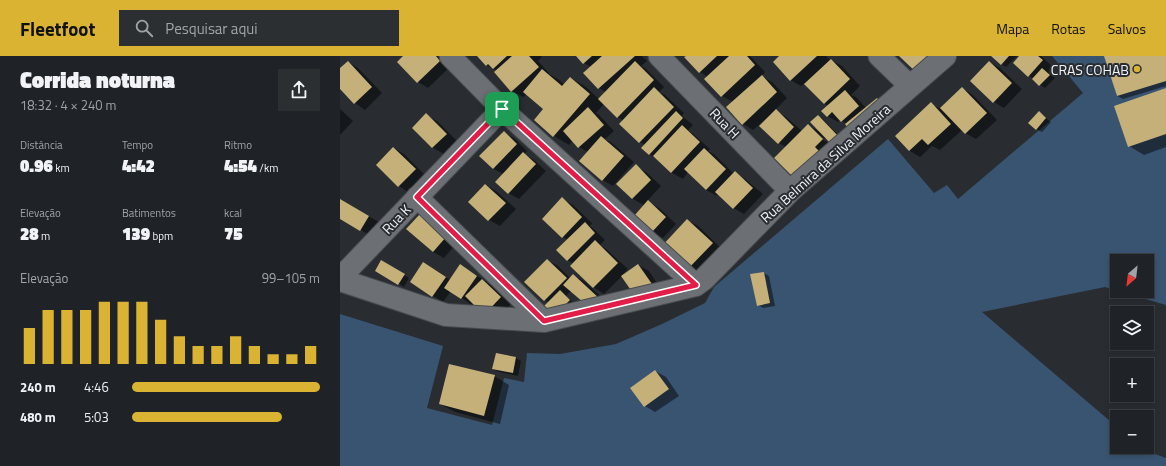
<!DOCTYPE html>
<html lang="pt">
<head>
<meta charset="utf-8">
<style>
	body { margin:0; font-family:"Titillium Web",sans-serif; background:#2c2f32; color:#f1f3f6; height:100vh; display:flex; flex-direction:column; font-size:15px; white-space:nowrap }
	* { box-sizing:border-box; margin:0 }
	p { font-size:13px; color:#a1a4a7 }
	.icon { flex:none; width:22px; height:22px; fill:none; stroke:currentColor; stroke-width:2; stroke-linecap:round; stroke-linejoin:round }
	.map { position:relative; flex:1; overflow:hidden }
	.sheet { display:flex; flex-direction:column; background:#1f2226; width:340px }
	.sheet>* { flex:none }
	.needle { width:26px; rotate:208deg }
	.fabs { position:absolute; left:770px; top:198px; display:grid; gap:8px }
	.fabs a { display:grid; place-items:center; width:44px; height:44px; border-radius:0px; background:#1f2226; box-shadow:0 2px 6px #0003,0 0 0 1px #3c3f43; font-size:20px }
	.pin { position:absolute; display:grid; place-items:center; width:34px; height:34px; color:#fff; margin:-17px; border-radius:8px; box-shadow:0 2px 6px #0006 }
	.round { display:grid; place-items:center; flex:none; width:42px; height:42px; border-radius:0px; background:#2c2f32 }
	.headline { display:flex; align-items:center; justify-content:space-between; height:68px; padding:0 20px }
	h1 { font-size:22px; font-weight:800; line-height:30px }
	.stats { display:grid; grid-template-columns:repeat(3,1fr); gap:6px; height:68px; padding:4px 20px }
	.stats div { display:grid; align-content:center }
	.stats b { font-size:17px; font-weight:800 }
	.stats small { font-size:11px; font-weight:400 }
	.stats p { font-size:11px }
	.chart { height:112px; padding:8px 20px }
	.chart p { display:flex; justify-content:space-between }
	.chart svg { width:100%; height:72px; margin-top:4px; stroke:#dab333; stroke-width:6 }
	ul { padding:0 20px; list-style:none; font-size:13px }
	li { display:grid; grid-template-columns:64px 48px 1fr; align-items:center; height:30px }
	li i { height:10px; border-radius:5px; background:#dab333 }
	header { display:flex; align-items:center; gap:24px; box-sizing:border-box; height:56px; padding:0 20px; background:#dab333; color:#111 }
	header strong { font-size:19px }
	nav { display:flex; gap:22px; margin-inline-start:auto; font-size:14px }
	.search { width:280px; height:36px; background:#2c2f32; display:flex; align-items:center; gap:10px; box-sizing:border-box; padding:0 14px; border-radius:0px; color:#a1a4a7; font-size:15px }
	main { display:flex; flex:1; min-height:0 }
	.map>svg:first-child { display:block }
	.green { fill:#395471 }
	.shadow { fill:#0007; fill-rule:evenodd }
	.building { fill:#c4b078 }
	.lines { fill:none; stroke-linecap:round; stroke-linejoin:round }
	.street-casing { stroke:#484b4e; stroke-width:23 }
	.secondary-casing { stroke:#484b4e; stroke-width:24 }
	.street { stroke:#6c7075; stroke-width:21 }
	.secondary { stroke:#6c7075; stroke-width:22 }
	.route-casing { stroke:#fff; stroke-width:8 }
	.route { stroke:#e11d48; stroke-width:5 }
	.poi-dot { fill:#dab333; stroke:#292d32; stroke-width:1.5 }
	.labels { text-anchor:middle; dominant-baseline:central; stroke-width:4; stroke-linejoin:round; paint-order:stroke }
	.poi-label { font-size:14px; fill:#f1f4f7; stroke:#292d32; text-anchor:end }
	.street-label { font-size:14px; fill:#f1f4f7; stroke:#292d32 }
</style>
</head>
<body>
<header>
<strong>Fleetfoot</strong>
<div class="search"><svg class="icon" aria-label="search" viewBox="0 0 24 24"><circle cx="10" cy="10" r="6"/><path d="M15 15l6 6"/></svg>Pesquisar aqui</div>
<nav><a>Mapa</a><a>Rotas</a><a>Salvos</a></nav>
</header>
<main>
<section class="sheet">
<div class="headline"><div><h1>Corrida noturna</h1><p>18:32 · 4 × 240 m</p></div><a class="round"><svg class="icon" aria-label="share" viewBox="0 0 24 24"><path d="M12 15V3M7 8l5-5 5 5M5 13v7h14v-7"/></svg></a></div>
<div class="stats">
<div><p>Distância</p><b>0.96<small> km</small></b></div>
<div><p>Tempo</p><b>4:42</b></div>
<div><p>Ritmo</p><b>4:54<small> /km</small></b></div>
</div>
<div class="stats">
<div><p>Elevação</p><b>28<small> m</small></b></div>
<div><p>Batimentos</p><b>139<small> bpm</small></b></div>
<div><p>kcal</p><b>75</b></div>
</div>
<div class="chart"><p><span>Elevação</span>99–105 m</p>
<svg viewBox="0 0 160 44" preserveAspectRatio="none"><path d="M5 44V22M15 44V11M25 44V11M35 44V11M45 44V6M55 44V6M65 44V6M75 44V17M85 44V27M95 44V33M105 44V33M115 44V27M125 44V33M135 44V38M145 44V38M155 44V33"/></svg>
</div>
<ul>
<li><b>240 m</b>4:46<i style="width:100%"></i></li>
<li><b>480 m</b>5:03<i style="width:80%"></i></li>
</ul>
</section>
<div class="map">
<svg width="826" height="410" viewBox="0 0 826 410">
	<rect width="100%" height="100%" fill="#292d32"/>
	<polygon class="green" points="712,0 826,0 826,249 778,235 807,235 807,205 777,205 777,235 765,231 642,256 777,371 777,391 801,391 804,394 826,402 826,410 0,410 0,258 103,290 87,352 152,369 164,322 184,326 187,297 220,298 276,288 322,268 365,247 374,231 548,83 594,137 607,129 618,143 743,37"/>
	<g class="shadow">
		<polygon points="64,0 99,0 110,11 88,32 78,26"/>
		<polygon points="138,0 201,0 202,1 198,5 209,17 209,18 218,23 225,29 231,22 246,31 259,43 266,36 259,32 245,17 251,11 244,7 237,0 302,0 307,5 301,10 306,13 324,31 319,36 325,39 344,57 342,60 353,69 348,74 352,77 370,93 368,95 375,99 394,118 395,117 405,123 423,138 404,158 393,152 378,138 377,140 366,134 348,116 343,123 332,117 317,103 309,98 305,89 300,86 281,68 284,65 278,61 264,48 256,57 259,59 274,75 265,83 272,87 294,106 273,130 262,124 248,96 239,91 233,84 229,89 214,80 205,53 187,38 183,41 172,35 157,15 146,9"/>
		<path d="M 347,0 L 410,0 L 425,16 L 421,20 L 432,26 L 447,42 L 435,54 L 446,61 L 462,75 L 468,69 L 480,76 L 478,60 L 483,63 L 504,85 L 485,97 L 446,91 L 439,87 L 421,70 L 428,63 L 427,62 L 413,74 L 403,68 L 393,46 L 382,40 L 368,21 L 360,16 L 346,1 ZM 479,79 L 489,85 L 489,87 L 478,81 Z"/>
		<polygon points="440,0 486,0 491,5 491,4 502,10 520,30 511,39 516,41 526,52 537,43 542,46 507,68 500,64 498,66 487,60 489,50 485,48 465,27 461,30 450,24"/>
		<polygon points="652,0 677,0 666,11 661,8"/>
		<polygon points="680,0 701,0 713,11 708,16 715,22 705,32 700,29 694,23 689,20"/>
		<polygon points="765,0 826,0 826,30 783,43 777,40"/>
		<polygon points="8,6 18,12 42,37 25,54 15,47 0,32 0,14"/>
		<polygon points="649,6 660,12 682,33 664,52 654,46"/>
		<polygon points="622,32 633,39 657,64 636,83 625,77 622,74 600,94 592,90 580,101 570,95 556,80 591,48 601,53"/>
		<polygon points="826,33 826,91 804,99 789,90"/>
		<polygon points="0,53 13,65 0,79"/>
		<polygon points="699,57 711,66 702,76 696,73"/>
		<polygon points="86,59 97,65 117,85 104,98 93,92 73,72"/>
		<polygon points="164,76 174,82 187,95 184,98 194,104 206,115 179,143 168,137 163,118 154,113 140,100"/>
		<polygon points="54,92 64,98 86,120 69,137 59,130"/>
		<polygon points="296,110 306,116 321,130 307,145 319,152 336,168 323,182 312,176 305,150 293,143 278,128"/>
		<polygon points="145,129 156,135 176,153 160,170 149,164 129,146"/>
		<polygon points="222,143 233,149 252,167 250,170 255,174 265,184 260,189 265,192 288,213 282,219 283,219 298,209 309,215 322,235 282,220 264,238 253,231 233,207 227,204 228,184 223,181 203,163"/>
		<polygon points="0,144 39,166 31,180 0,162"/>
		<polygon points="347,164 358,170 383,194 357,221 346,215"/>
		<polygon points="91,165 116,188 104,202 93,196 68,172"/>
		<polygon points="207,204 218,210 230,222 233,219 244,225 271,250 231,235 226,240 235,248 220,262 209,247 205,244 186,226"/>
		<polygon points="42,205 69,222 64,231 36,214"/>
		<polygon points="120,209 147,226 147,227 153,230 171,248 156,264 134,247 132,249 111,235 103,246 71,226 94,213 110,224"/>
		<polygon points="424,217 429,220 435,250 423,252 418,249"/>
		<polygon points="157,298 176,302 181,305 178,320 159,316 153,313"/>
		<polygon points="315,315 326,321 339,340 315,356 305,350"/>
		<polygon points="154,320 169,329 160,368 115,356 100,348"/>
	</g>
	<g class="building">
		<polygon points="63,0 96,0 100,5 77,27 57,6"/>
		<polygon points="137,0 167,0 153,13 148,8 146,10"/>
		<polygon points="172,0 189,0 199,11 171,36 154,16"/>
		<polygon points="236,0 252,0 243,8"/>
		<polygon points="262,0 295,0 258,33 243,17"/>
		<polygon points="346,0 377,0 359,17 344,1"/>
		<polygon points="389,0 407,0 415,9 381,41 364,23"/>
		<polygon points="439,0 477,0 450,25 433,6"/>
		<polygon points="559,0 596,0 578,18"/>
		<polygon points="651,0 669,0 661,9"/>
		<polygon points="679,0 698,0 703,4 688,21 673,7"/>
		<polygon points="764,0 826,0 826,25 777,40"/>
		<polygon points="491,3 510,23 484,48 464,28"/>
		<polygon points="8,5 32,31 14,48 0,33 0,12"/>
		<polygon points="295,5 314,24 277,62 258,43"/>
		<polygon points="649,5 672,27 653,47 630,25"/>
		<polygon points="702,12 710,19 699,30 692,23"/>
		<polygon points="202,13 222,30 230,21 250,38 213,81 194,64 203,53 183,36"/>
		<polygon points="422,19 437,36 402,69 386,51"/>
		<polygon points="314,31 334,51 299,87 279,68"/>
		<polygon points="622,31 647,57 625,78 600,52"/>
		<polygon points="826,32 826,78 788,91 774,50"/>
		<polygon points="505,34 519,50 501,66 492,56 487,61 481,55"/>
		<polygon points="537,42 543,49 511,76 505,68"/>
		<polygon points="591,46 611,68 588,89 582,83 569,95 555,80"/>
		<polygon points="248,51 264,69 238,92 223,75"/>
		<polygon points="436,53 454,71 438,88 419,70"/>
		<polygon points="336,55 343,62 309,99 301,92"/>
		<polygon points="699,55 706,62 696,74 688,67"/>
		<polygon points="86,57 107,78 92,92 72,72"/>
		<polygon points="478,59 500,82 492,89 470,66"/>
		<polygon points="468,68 483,83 475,91 481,97 455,123 434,102"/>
		<polygon points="342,69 360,86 331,117 313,100"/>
		<polygon points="164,75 177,88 153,113 139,100"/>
		<polygon points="261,80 284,100 262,125 239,105"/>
		<polygon points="53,91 76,113 58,131 36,109"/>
		<polygon points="364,92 386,113 366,134 344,113"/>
		<polygon points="183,96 196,108 168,138 155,126"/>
		<polygon points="296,108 311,124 292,143 276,128"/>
		<polygon points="395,115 413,132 393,153 375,136"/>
		<polygon points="145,128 166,147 148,165 128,146"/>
		<polygon points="222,141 242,161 222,182 202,163"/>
		<polygon points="0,143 29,160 20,175 0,163"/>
		<polygon points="308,144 326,161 312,176 294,160"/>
		<polygon points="80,158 106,181 93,196 66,173"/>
		<polygon points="347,163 373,187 345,216 320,192"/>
		<polygon points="245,166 255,177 227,205 216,194"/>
		<polygon points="255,184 278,207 253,232 230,210"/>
		<polygon points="207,203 227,222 204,245 184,226"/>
		<polygon points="41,204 65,218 58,229 35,215"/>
		<polygon points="83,206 106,221 92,241 70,226"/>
		<polygon points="120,208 137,220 121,243 104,232"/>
		<polygon points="298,208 312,228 295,240 281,220"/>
		<polygon points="424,216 430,247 417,250 410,218"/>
		<polygon points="233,218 261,244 250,252 223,229"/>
		<polygon points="142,223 161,241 144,259 125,240"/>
		<polygon points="220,234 230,244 214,260 204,250"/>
		<polygon points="156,297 176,301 173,317 152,313"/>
		<polygon points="109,308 155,319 144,360 99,348"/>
		<polygon points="315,314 329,333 304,351 290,332"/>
	</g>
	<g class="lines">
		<defs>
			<g id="street">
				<polyline points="110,0 162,53 356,229"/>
				<polyline points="319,0 450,135"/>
				<polyline points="539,0 570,30"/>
				<polyline points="77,141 204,265"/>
				<polyline points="0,222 162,53"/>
			</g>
			<polyline id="secondary" points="0,224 106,259 204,265 356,229 364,223 450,135 605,0"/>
		</defs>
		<use href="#street" class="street-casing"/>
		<use href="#secondary" class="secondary-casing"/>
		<use href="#street" class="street"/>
		<use href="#secondary" class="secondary"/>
	</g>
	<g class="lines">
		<defs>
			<polygon id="route" points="162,53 356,229 204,265 77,141"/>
		</defs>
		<use href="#route" class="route-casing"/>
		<use href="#route" class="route"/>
	</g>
	<circle class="poi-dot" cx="797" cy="13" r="4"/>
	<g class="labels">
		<g class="poi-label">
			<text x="789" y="13">CRAS COHAB</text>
		</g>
		<g class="street-label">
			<text transform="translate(385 67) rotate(46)">Rua H</text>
			<text transform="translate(485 107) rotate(-42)">Rua Belmira da Silva Moreira</text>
			<text transform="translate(56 163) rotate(-46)">Rua K</text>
		</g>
	</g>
</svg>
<div class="fabs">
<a><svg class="needle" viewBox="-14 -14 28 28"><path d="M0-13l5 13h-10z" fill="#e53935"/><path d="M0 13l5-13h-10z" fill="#a1a4a7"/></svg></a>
<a><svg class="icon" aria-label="layers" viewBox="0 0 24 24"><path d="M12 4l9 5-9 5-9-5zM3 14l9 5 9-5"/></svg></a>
<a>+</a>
<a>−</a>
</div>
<div class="pin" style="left:162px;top:53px;background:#1e9e55"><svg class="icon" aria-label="arrive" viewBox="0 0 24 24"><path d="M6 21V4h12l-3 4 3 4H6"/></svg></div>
</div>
</main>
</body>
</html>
